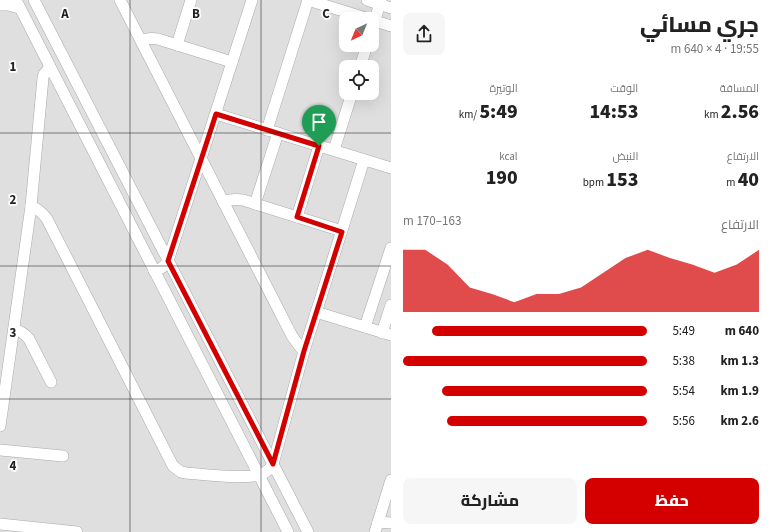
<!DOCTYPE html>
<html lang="ar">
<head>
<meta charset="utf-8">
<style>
	body { margin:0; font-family:"Source Sans 3",Cairo,sans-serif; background:#f6f6f6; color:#222; direction:rtl; height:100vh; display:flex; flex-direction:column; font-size:15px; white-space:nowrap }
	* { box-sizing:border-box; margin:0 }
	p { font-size:13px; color:#767676 }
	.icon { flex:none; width:22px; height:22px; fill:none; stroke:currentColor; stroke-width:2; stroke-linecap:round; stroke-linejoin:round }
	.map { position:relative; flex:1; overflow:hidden; direction:ltr }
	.drawer { display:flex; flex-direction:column; background:#fff; width:380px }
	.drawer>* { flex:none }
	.needle { width:26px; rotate:223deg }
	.buttons { position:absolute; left:339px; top:12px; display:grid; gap:8px }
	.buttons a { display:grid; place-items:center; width:40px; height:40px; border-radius:8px; background:#fff; box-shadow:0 4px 16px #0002; font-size:20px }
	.pin { position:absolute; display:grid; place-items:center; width:34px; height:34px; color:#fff; margin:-41px -17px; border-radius:50% 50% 50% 0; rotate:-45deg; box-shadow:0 0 4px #0007 }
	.pin .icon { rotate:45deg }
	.round { display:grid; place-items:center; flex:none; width:42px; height:42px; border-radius:8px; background:#f6f6f6 }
	.head { display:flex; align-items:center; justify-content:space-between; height:68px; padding:0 12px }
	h1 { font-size:22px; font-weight:800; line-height:30px }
	.stats { display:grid; grid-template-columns:repeat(3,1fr); gap:6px; height:68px; padding:4px 12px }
	.stats div { display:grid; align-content:center }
	.stats b { font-size:20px; font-weight:800 }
	.stats small { font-size:11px; font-weight:400 }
	.stats p { font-size:11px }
	.chart { height:112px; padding:8px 12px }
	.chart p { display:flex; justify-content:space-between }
	.chart svg { width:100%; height:72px; margin-top:4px; fill:#d40000; opacity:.7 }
	.button { display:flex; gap:8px; margin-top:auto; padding:8px 12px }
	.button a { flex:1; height:46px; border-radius:8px; background:#d40000; color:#fff; font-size:16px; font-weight:800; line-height:46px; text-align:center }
	.button a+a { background:#f6f6f6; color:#222 }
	ul { padding:0 12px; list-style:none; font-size:13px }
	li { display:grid; grid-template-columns:64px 48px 1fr; align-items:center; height:30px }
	li i { height:10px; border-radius:5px; background:#d40000 }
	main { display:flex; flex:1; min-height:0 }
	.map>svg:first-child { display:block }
	.residential { fill:#e0dfdf; fill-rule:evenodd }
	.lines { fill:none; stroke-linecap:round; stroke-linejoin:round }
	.minor-casing { stroke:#a9a9a9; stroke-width:12 }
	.minor { stroke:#fff; stroke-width:11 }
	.route-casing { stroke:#fff; stroke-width:8 }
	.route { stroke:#d40000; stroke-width:5 }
	.grid { fill:none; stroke:#222; stroke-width:1; stroke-opacity:0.55 }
	.grid-label { font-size:13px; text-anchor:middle; font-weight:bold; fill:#222; stroke:#fff; stroke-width:3.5; stroke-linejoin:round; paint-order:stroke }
</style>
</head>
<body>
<main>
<section class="drawer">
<div class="head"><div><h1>جري مسائي</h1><p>19:55 · 4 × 640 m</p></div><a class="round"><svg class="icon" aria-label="share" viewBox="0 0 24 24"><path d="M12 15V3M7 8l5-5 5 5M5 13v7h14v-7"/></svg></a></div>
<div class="stats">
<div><p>المسافة</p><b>2.56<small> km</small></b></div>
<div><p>الوقت</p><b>14:53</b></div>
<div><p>الوتيرة</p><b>5:49<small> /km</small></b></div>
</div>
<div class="stats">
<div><p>الارتفاع</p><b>40<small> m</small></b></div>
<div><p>النبض</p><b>153<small> bpm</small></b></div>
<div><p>kcal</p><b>190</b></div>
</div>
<div class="chart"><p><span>الارتفاع</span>163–170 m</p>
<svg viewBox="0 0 160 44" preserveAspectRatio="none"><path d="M0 44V6L10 6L20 15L30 29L40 33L50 38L60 33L70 33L80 29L90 20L100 11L110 6L120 11L130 15L140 20L150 15L160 6V44z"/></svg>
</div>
<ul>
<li><b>640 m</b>5:49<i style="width:88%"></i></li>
<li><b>1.3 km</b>5:38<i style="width:100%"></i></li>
<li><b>1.9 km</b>5:54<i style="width:84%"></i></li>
<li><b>2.6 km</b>5:56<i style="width:82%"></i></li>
</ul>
<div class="button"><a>حفظ</a><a>مشاركة</a></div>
</section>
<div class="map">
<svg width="391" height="532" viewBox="0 0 391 532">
	<rect width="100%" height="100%" fill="#f2efe9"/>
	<path class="residential" d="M 0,0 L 391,0 L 391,532 L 0,532 ZM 346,19 L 372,19 L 372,45 L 346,45 ZM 346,67 L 372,67 L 372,93 L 346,93 Z"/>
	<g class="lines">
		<defs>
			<g id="minor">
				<polyline points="16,0 288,532"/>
				<polyline points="34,0 308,532"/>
				<polyline points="120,0 292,336 300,347 304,351"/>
				<polyline points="308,0 369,19"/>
				<polyline points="367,0 391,8"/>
				<polyline points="0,5 8,5 19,8"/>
				<polyline points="372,20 391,26"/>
				<polyline points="372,29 381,0"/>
				<path d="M 141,41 C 147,38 151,38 158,39 L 232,62"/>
				<polyline points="177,45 191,0"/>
				<polyline points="360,67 367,45"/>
				<polyline points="216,114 391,168"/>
				<polyline points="267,130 308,0"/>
				<polyline points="334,150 352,93"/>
				<path d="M 223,202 C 230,199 235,199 243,200 L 342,231"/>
				<polyline points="255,204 278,133"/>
				<path d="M 31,206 C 38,209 42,212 47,219 L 173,466 L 181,472 L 186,473 C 203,474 251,481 264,473 C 268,471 271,468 273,464 L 304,351 L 364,160"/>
				<polyline points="297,217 319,146"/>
				<path d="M 154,271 C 161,269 164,267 168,261 L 252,0"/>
				<polyline points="316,312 391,335"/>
				<polyline points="365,327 391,248"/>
				<path d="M 14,329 C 21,331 25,334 29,339 L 51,382"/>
				<polyline points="382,333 391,305"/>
				<polyline points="0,426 31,206 43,78 44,74 50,67"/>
				<polyline points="0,450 63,456"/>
				<polyline points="378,522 391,523"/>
				<polyline points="0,524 77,532"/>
				<polyline points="375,532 391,480"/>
			</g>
		</defs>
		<use href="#minor" class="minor-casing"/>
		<use href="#minor" class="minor"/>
	</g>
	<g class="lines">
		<defs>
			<polygon id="route" points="216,114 319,146 297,217 342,232 304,351 273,464 168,261"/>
		</defs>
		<use href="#route" class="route-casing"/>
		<use href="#route" class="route"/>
	</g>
	<path class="grid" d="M 130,0 L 130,532M 261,0 L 261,532M 0,133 L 391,133M 0,266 L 391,266M 0,399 L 391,399"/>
	<g class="grid-label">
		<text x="65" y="18">A</text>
		<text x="196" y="18">B</text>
		<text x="326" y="18">C</text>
		<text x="13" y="71">1</text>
		<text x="13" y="204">2</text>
		<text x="13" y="337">3</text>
		<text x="13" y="470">4</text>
	</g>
</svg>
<div class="buttons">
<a><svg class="needle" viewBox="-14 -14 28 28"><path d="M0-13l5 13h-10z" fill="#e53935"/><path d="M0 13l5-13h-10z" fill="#767676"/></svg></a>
<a><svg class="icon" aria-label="locate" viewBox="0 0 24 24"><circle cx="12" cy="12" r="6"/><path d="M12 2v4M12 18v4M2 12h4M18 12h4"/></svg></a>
</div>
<div class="pin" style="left:319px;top:146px;background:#1e9e55"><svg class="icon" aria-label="arrive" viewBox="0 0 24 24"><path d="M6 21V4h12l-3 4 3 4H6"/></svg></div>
</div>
</main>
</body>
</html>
